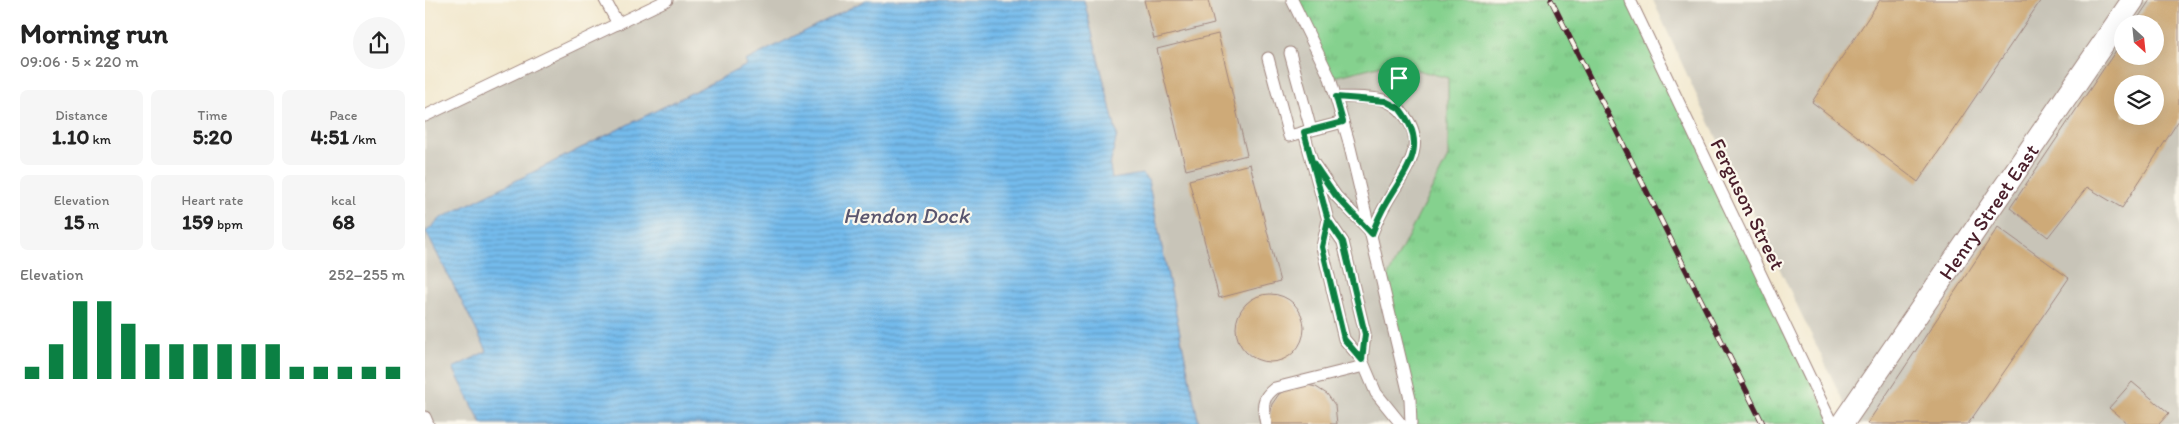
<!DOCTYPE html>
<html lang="en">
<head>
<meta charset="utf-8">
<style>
	body { margin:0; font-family:Itim,sans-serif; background:#f6f6f6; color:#222; height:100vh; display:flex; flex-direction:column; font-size:19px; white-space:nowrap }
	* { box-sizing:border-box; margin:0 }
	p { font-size:16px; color:#767676 }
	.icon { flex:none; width:28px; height:28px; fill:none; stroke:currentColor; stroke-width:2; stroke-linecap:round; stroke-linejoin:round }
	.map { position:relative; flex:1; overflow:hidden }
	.drawer { display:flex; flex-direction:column; background:#fff; width:425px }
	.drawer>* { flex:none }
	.needle { width:32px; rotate:153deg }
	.tools { position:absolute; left:1689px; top:15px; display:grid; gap:10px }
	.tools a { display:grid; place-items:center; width:50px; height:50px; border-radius:50%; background:#fff; box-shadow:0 5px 20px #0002; font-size:25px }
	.pin { position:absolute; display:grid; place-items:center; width:42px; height:42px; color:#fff; margin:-51px -21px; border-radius:50% 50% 50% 0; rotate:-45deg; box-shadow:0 0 5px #0007 }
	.pin .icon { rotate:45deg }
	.round { display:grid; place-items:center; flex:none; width:52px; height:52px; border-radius:26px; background:#f6f6f6 }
	.headline { display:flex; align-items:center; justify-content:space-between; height:85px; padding:0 20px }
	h1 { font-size:28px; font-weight:800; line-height:38px }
	.figures { display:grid; grid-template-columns:repeat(3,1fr); gap:8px; height:85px; padding:5px 20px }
	.figures div { display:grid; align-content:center; border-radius:8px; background:#f6f6f6; text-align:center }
	.figures b { font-size:21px; font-weight:800 }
	.figures small { font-size:14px; font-weight:400 }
	.figures p { font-size:14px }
	.chart { height:140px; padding:10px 20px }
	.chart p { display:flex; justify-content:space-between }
	.chart svg { width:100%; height:90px; margin-top:5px; stroke:#0b8043; stroke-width:6 }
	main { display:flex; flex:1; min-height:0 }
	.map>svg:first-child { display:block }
	.industrial { fill:#c8c4b8; fill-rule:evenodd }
	.grass { fill:url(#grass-tufts); stroke:#68785c }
	.water { fill:url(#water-rules); stroke:#5f6d8c }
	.building { fill:#ceaa78; fill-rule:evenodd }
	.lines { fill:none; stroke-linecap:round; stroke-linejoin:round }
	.lane-casing { stroke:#9e847c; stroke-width:13 }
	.street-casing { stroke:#9e847c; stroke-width:24 }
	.lane { stroke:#fff; stroke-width:11 }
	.street { stroke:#fff; stroke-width:22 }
	.rail-casing { stroke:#4a1f2b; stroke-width:5.5 }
	.rail { stroke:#fbf7ec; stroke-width:4; stroke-dasharray:11; stroke-linecap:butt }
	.route-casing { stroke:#fff; stroke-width:10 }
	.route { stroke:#0b8043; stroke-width:6 }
	.labels { text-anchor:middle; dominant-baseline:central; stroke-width:4.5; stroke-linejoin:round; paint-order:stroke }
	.street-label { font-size:21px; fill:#4a1f2b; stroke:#fbf7ec }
	.water-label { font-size:22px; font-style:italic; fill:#59566f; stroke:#fbf7ec }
</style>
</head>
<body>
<main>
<section class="drawer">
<div class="headline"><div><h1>Morning run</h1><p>09:06 · 5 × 220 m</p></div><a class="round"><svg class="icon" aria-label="share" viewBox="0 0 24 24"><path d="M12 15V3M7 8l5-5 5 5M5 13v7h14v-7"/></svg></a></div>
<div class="figures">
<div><p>Distance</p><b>1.10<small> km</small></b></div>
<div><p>Time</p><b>5:20</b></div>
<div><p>Pace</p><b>4:51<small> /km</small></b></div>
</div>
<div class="figures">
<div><p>Elevation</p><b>15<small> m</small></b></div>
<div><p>Heart rate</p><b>159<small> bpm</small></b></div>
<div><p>kcal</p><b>68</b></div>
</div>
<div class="chart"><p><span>Elevation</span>252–255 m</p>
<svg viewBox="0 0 160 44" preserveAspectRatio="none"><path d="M5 44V38M15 44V27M25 44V6M35 44V6M45 44V17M55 44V27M65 44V27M75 44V27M85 44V27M95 44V27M105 44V27M115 44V38M125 44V38M135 44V38M145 44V38M155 44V38"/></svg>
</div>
</section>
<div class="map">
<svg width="1754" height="424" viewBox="0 0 1754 424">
	<defs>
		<pattern id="grass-tufts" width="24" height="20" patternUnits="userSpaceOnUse" patternTransform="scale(1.25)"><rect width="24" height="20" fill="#85d18e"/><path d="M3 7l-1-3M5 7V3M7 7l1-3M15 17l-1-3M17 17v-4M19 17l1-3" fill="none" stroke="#74b37b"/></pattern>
		<pattern id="water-rules" width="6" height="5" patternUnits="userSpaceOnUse" patternTransform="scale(1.25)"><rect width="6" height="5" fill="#74bbec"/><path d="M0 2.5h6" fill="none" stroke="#6197bf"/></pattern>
	</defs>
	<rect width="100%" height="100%" fill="#fbf7ec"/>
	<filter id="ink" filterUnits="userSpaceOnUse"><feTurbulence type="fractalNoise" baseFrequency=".02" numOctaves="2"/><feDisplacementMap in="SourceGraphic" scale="10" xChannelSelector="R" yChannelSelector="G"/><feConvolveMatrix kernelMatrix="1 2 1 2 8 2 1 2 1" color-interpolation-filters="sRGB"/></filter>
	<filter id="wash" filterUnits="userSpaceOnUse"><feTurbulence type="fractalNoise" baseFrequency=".0096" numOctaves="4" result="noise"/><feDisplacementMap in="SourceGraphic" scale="20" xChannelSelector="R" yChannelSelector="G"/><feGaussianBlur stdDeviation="1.12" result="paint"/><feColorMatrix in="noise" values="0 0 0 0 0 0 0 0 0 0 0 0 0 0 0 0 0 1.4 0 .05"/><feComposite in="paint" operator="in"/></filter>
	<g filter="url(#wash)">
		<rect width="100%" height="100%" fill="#f2e8ce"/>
		<g class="industrial">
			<polygon points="242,0 867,0 905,78 965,63 1023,78 1023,157 959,284 986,424 0,424 0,116"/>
			<path d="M 1228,0 L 1754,0 L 1754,424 L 1429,424 L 1269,90 ZM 1698,24 L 1730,24 L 1730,56 L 1698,56 ZM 1698,84 L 1730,84 L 1730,116 L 1698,116 Z"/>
		</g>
		<polygon class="grass" points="867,0 1205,0 1407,424 986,424 959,284 1023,157 1023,78 965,63 905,78"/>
		<polygon class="water" points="441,0 659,0 692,135 685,166 687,179 717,174 723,180 774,424 57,424 28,368 62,351 1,232 16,218 322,65 320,61"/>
		<g id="blocks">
			<g class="building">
				<polygon points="719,0 783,0 789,24 729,39"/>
				<polygon points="1455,0 1616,0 1493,182 1387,102"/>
				<path d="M 1725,0 L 1754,0 L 1754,120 L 1697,208 L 1662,187 L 1623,237 L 1585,208 L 1698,40 L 1698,56 L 1730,56 L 1730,24 L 1709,24 ZM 1698,84 L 1730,84 L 1730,116 L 1698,116 Z"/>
				<polygon points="793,34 822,155 761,170 732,49"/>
				<polygon points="825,164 855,282 794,298 764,180"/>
				<polygon points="1573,227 1644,278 1543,424 1442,424"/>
				<circle cx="845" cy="328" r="34"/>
				<polygon points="1707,382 1744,413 1734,424 1703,424 1684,408"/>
				<polygon points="878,384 891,387 902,394 910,405 912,424 844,424 847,404 854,394 865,387"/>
			</g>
		</g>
	</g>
	<g filter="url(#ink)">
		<use href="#blocks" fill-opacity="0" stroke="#9e847c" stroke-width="1"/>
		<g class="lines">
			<defs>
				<g id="lane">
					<polyline points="180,0 193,24"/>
					<polyline points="867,0 905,78 923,139 985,399 986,424"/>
					<polyline points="1205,0 1407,424"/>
					<polyline points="865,53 886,130"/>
					<polyline points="843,58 864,136 918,122"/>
					<polyline points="0,116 242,0"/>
					<polyline points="879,132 903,220 918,242 940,333 937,360"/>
					<path d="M 887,161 L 911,196 L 947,233 C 951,223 956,212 962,202 C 977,175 1005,145 979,115 C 975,109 968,104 961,101 C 947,96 926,98 911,97"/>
					<polyline points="903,220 897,247 919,339 937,360 951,393 976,424"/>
					<polyline points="0,417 3,424"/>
					<path d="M 841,424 C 838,408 835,399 850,388 L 939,366"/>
				</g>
				<g id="street">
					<path id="s1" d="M 1417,424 L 1708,0"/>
				</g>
			</defs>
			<use href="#lane" class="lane-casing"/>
			<use href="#street" class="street-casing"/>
			<use href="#lane" class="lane"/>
			<use href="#street" class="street"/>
			<defs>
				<polyline id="rail" points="1126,0 1338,424"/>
			</defs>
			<use href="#rail" class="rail-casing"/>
			<use href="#rail" class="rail"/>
		</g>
	</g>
	<g class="lines" filter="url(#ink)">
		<defs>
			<path id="route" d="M 974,108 L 960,101 L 911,97 L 918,122 L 879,132 L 903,220 L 918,242 L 940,334 L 937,360 L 919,339 L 897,247 L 903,220 L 887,161 L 911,196 L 947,234 C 951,223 956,212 962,202 C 982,168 1005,146 974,108"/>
		</defs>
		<use href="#route" class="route-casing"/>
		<use href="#route" class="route"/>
	</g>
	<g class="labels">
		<g class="street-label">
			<text transform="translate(1323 204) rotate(64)">Ferguson Street</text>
			<text stroke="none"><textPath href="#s1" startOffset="258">Henry Street East</textPath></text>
		</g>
		<g class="water-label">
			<text x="481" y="215">Hendon Dock</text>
		</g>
	</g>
</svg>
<div class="tools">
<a><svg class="needle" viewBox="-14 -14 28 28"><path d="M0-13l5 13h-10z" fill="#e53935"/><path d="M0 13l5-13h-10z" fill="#767676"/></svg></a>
<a><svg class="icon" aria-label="layers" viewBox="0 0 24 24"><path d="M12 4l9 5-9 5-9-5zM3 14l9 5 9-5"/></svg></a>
</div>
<div class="pin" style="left:974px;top:108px;background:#1e9e55"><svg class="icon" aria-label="arrive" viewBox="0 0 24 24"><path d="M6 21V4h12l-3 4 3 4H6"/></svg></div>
</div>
</main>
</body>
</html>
